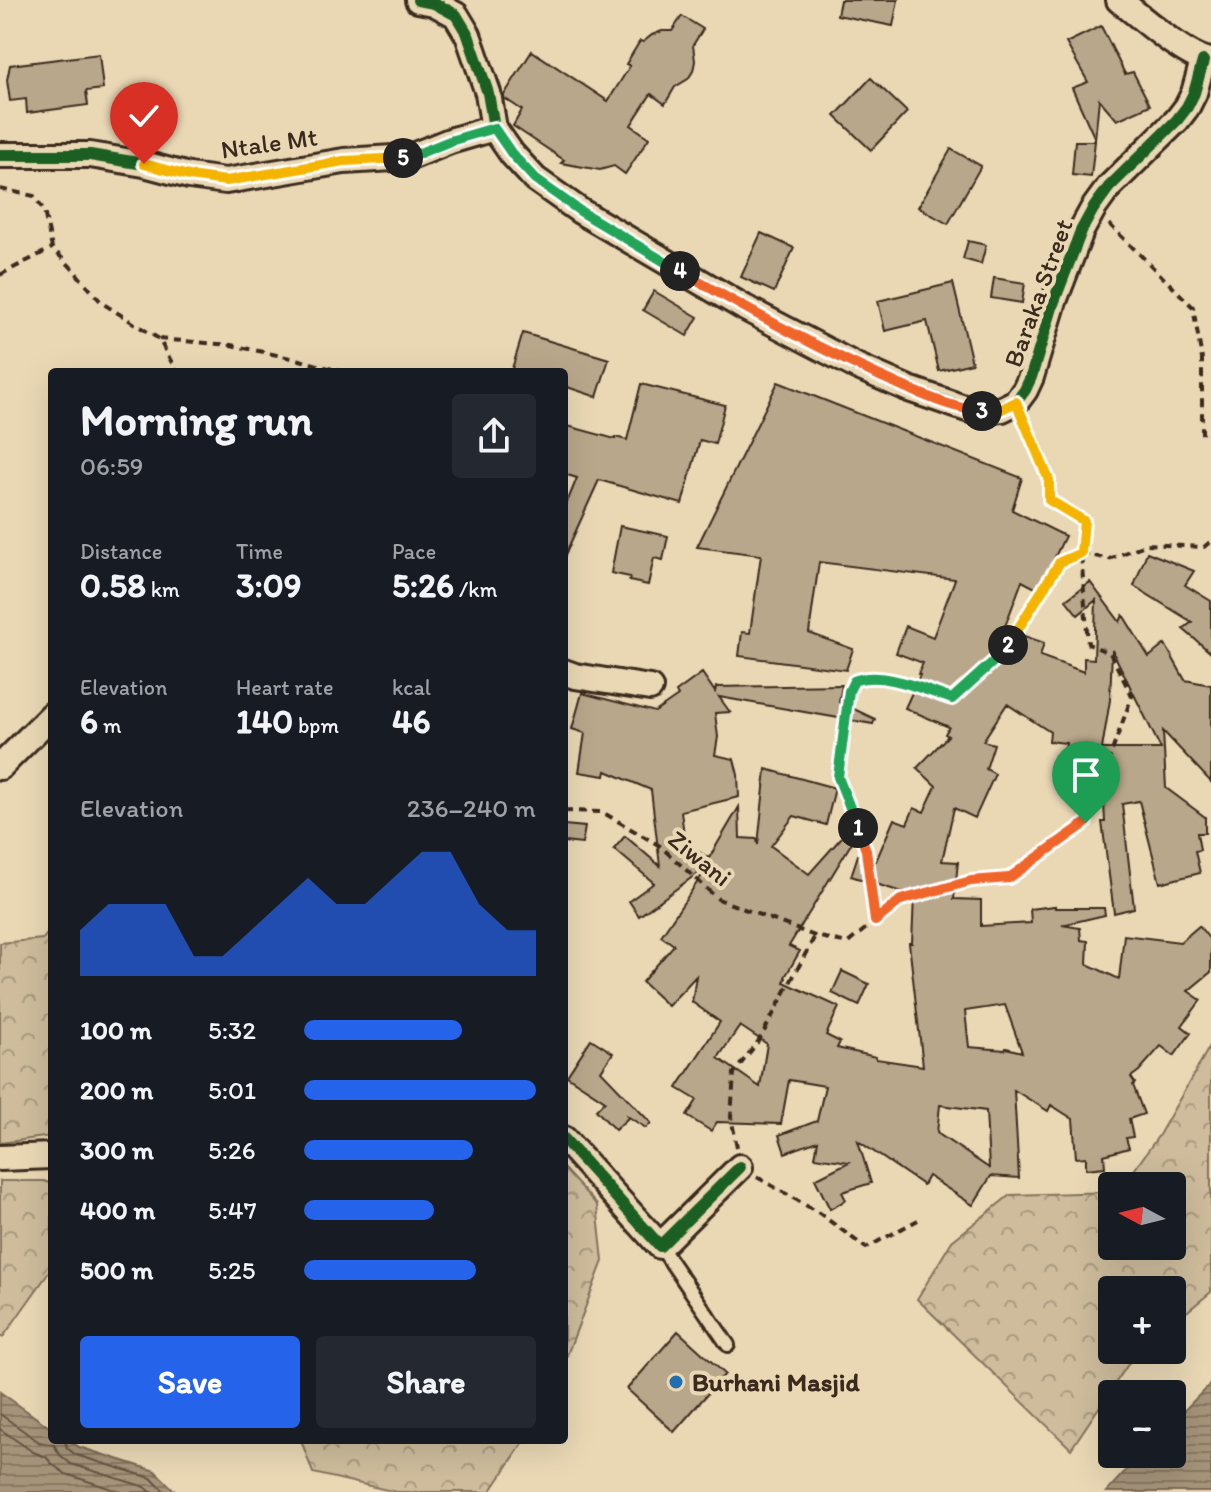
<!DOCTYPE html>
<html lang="en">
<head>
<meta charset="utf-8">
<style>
	body { margin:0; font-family:Itim,sans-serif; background:#242831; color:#f1f3f6; height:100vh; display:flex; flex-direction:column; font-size:30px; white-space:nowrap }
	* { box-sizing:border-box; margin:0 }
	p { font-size:26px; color:#9ea1a6 }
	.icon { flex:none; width:44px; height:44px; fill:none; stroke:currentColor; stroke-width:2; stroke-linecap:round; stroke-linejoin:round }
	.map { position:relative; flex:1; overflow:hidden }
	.sheet { position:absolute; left:48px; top:368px; width:520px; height:1076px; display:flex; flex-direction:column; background:#171b24; border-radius:8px; box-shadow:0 8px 32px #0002 }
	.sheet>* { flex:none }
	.needle { width:52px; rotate:277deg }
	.fabs { position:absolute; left:1098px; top:1172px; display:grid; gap:16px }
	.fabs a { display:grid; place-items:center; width:88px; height:88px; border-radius:8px; background:#171b24; box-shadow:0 8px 32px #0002; font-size:40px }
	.pin { position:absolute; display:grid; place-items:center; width:68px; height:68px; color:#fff; margin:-82px -34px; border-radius:50% 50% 50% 0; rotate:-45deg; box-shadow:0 0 8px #0007 }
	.pin .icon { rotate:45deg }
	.km { position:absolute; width:40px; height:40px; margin:-20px; border-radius:50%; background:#222; color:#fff; font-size:22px; line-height:40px; text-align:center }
	.round { display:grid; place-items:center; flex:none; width:84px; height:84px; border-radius:8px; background:#242831 }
	.headline { display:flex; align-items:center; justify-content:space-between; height:136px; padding:0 32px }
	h1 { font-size:44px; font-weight:700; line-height:60px }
	.figures { display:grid; grid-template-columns:repeat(3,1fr); gap:12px; height:136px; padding:8px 32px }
	.figures div { display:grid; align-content:center }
	.figures b { font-size:34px; font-weight:700 }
	.figures small { font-size:22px; font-weight:400 }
	.figures p { font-size:22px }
	.chart { height:224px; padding:16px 32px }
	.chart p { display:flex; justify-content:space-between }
	.chart svg { width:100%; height:144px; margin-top:8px; fill:#2563eb; opacity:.7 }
	.button { display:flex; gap:16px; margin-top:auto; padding:16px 32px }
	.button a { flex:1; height:92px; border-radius:8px; background:#2563eb; color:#fff; font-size:32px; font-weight:700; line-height:92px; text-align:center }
	.button a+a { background:#242831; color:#f1f3f6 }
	ul { padding:0 32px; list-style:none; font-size:26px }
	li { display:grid; grid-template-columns:128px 96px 1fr; align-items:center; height:60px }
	li i { height:20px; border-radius:10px; background:#2563eb }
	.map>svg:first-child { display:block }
	.forest { fill:url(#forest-crowns); stroke:#84735d; stroke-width:2 }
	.water { fill:url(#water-rules); stroke:#7b6a55; stroke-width:2 }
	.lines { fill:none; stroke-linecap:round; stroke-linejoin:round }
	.shore { stroke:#665443; stroke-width:2 }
	.building { fill:#b9a78b; stroke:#3b2a1e; stroke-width:2; fill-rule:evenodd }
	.service-casing { stroke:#3b2a1e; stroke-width:18 }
	.minor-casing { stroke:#3b2a1e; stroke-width:30 }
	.path { stroke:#3b2a1e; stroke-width:4; stroke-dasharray:8 6; stroke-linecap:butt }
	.service { stroke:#ead8b5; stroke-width:12 }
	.minor { stroke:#ead8b5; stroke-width:24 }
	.cycleway-casing { stroke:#ead8b5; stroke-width:17 }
	.cycleway { stroke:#1b5e20; stroke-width:12 }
	.split-1-casing { stroke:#fff; stroke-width:16 }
	.split-2-casing { stroke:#fff; stroke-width:16 }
	.split-3-casing { stroke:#fff; stroke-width:16 }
	.split-4-casing { stroke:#fff; stroke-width:16 }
	.split-5-casing { stroke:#fff; stroke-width:16 }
	.split-6-casing { stroke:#fff; stroke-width:16 }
	.split-1 { stroke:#f0652b; stroke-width:10 }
	.split-2 { stroke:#22a559; stroke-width:10 }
	.split-3 { stroke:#f5b400; stroke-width:10 }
	.split-4 { stroke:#f0652b; stroke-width:10 }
	.split-5 { stroke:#22a559; stroke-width:10 }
	.split-6 { stroke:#f5b400; stroke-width:10 }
	.poi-dot { fill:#1f6fb2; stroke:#ead8b5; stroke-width:3 }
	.labels { text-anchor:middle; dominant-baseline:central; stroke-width:8; stroke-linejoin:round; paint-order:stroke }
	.street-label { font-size:26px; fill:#3b2a1e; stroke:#ead8b5 }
	.poi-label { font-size:26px; font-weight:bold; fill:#3b2a1e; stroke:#ead8b5; text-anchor:start }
</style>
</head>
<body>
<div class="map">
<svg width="1211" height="1492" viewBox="0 0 1211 1492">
	<defs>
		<pattern id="forest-crowns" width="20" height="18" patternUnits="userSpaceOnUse" patternTransform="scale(2)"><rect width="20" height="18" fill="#cebc9c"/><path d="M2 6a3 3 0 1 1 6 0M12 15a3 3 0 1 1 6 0" fill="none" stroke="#a8997f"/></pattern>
		<pattern id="water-rules" width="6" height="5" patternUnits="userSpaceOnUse" patternTransform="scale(2)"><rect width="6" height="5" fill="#a6947a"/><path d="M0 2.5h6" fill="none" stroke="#887963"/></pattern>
	</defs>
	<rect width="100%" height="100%" fill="#ead8b5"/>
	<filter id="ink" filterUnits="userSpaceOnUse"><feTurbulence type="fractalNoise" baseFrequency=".0125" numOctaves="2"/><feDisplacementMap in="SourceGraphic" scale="16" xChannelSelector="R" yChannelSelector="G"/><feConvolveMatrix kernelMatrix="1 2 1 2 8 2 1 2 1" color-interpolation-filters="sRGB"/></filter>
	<g filter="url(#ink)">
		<g class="forest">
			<polygon points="52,927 52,1136 0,1143 0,943 43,939"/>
			<polygon points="1211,1044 1211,1292 1172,1324 1172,1290 1112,1290 1112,1350 1141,1350 1133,1357 1071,1449 917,1299 952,1241 1010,1195 1112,1192 1112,1246 1172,1246 1172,1186 1123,1186 1159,1135"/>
			<polygon points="564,1169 597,1205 603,1261 564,1363"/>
			<polygon points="0,1181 44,1181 52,1184 52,1268 3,1337 0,1337"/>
			<polygon points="301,1440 525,1440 490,1492 396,1492 313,1473"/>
		</g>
		<g class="water">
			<polygon points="1211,1383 1211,1492 1106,1492 1141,1454 1172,1454 1172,1423"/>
			<polygon points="0,1392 52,1429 52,1440 69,1440 79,1447 155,1471 176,1492 0,1492"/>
		</g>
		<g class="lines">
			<g class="shore">
				<polyline points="0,1414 39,1442 54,1445 60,1455 71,1464 145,1487 151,1492"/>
				<polyline points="0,1429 33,1452 46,1457 53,1465 66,1474 121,1492"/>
				<polyline points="65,1440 67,1448 76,1455 151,1478 165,1492"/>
			</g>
		</g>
		<g class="building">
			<polygon points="840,0 898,0 893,26 837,15"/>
			<polygon points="682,16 703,29 693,45 695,61 693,71 688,79 675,87 665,104 651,94 631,125 649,138 625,174 614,166 600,170 561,163 564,160 513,126 522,110 504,98 504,95 532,51 608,101 630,66 626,64 640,41 643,42 652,35 662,31 672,31"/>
			<polygon points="1101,26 1125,74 1133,72 1150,105 1117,120 1099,99 1095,139 1072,88 1088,82 1066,43"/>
			<polygon points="99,54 103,89 86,91 88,105 27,113 26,99 10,101 7,80 10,65"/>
			<polygon points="871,78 907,112 871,150 835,116"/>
			<polygon points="1075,141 1095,141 1091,177 1072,175"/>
			<polygon points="951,149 981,166 948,224 918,207"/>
			<polygon points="761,233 794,248 774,292 741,277"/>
			<polygon points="968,241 986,245 981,264 963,259"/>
			<polygon points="994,278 1025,283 1022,303 991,298"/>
			<polygon points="953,283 972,363 939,371 927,321 885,331 878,301"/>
			<polygon points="654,291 698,317 687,336 643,310"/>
			<polygon points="523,333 609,359 597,397 564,386 564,372 511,372"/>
			<path d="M 778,382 L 1022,478 L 1012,510 L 1065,536 L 1039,590 L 1022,581 L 1004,629 L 1017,634 L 1014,641 L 1021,635 L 1044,643 L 1040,656 L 1084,672 L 1084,658 L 1094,659 L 1096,600 L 1078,615 L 1066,600 L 1090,582 L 1120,622 L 1123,615 L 1149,657 L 1165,644 L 1185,680 L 1211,685 L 1211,782 L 1163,731 L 1166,788 L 1205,817 L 1205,833 L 1197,833 L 1200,850 L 1195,851 L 1200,873 L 1160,883 L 1139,801 L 1122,804 L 1134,908 L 1114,913 L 1102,822 L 1105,822 L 1103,783 L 1089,783 L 1089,780 L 1061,775 L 1066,743 L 1049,741 L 1050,732 L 1007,704 L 983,741 L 994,744 L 986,769 L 995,774 L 975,818 L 954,808 L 942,861 L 958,862 L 954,899 L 981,900 L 981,926 L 1031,923 L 1030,909 L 1055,906 L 1055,908 L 1104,908 L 1105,915 L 1062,925 L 1080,928 L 1081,940 L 1088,941 L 1087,964 L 1119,979 L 1124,935 L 1180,942 L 1199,926 L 1211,941 L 1211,972 L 1188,991 L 1201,1000 L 1182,1026 L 1191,1033 L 1174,1056 L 1161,1046 L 1139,1071 L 1131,1077 L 1135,1083 L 1133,1085 L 1144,1114 L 1129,1119 L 1133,1137 L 1126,1138 L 1129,1148 L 1104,1155 L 1105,1167 L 1086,1169 L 1086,1157 L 1076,1158 L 1073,1119 L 1051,1105 L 1048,1111 L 1014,1090 L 1019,1178 L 991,1176 L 973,1205 L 928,1176 L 923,1185 L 858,1141 L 871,1183 L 842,1192 L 846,1200 L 830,1209 L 815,1179 L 849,1162 L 815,1157 L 818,1141 L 785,1153 L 779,1135 L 817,1121 L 825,1086 L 789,1080 L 781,1124 L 717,1122 L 711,1131 L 687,1116 L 697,1100 L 677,1088 L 720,1022 L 692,1002 L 696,976 L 668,1006 L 642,982 L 674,945 L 661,936 L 709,865 L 639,916 L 629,901 L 654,883 L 614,849 L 625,836 L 660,866 L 651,790 L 606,771 L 605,776 L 579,772 L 585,733 L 572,729 L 582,693 L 655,712 L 678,696 L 676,692 L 702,673 L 715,692 L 716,687 L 842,685 L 839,702 L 875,719 L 873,724 L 719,697 L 730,712 L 715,713 L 718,737 L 715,755 L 734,759 L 738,775 L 739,797 L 681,811 L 685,843 L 709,858 L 739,807 L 740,838 L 757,839 L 758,845 L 766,769 L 835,788 L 826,825 L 794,816 L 771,846 L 809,874 L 850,828 L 857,834 L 789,946 L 800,951 L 785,977 L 786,978 L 784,982 L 839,1007 L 826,1035 L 840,1042 L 837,1048 L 876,1057 L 876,1059 L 923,1066 L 909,943 L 912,943 L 914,896 L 851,876 L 858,855 L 876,861 L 894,819 L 907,824 L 914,808 L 924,812 L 936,786 L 917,768 L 948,736 L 945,734 L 949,727 L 905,708 L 920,675 L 918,674 L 923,663 L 896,653 L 906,626 L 933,637 L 955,579 L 819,562 L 809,633 L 853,649 L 846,670 L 739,656 L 742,632 L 750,633 L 761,555 L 697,547 ZM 1112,650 L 1161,749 L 1102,749 L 1110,700 ZM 1005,1005 L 1022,1052 L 1006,1048 L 1005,1050 L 969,1047 L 965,1011 ZM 740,1026 L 767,1044 L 760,1087 L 718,1058 ZM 940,1105 L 986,1111 L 989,1168 L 937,1133 Z"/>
			<polygon points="641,384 725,405 715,444 700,440 682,504 599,480 564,557 564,510 577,478 564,474 564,425 615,439 615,437 627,440"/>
			<polygon points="620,526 668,536 663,560 654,558 648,585 629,581 630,577 611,573"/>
			<polygon points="1147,552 1194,571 1185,585 1211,601 1211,653 1183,629 1192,622 1134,586"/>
			<polygon points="564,825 585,827 582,844 564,842"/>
			<polygon points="842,971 869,984 859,1006 832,993"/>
			<polygon points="591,1039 613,1053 601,1071 651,1123 646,1128 627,1116 628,1118 615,1130 596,1110 605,1101 567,1076"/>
			<polygon points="678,1331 725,1374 674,1432 627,1389"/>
		</g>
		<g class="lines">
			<defs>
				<polyline id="service" points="660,1246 728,1345"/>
				<g id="minor">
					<polyline points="418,0 434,3 456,15 468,35 488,93 494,128 512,154 535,179 580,211 745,308 856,366 909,389 970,410 987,411 1002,409 1016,402 1025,390 1031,377 1054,301 1081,231 1093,209 1109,187 1177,120 1187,107 1194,93 1203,61"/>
					<path d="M 1119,0 C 1140,16 1187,59 1211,61"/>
					<polyline points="0,155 90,155 144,164 189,176 226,181 344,161 410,157 450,141 494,128"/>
					<polyline points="564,672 575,676 650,688"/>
					<polyline points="0,767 52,715"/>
					<polyline points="564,1139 660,1246 740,1167"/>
					<polyline points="0,1158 52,1156"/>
				</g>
			</defs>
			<use href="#service" class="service-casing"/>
			<use href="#minor" class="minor-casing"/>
			<g class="path">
				<polyline points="0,189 34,196 44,211 52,248 70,266 102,303 159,339 177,372"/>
				<polyline points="1109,224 1193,307 1202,359 1202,437"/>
				<polyline points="0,275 52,248"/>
				<polyline points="159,339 231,345 300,360 343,372"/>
				<polyline points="1081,553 1109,559 1147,544 1204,547 1211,541"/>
				<polyline points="564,811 602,812 660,846 718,899 815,936 848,943 901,900 971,881 1009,878 1086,823 1132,696 1110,653 1088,644 1081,553 1084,521 1049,500 1049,480 1024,422"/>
				<path d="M 875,921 L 866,850 L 838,777 L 849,691 L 854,681 C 881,670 925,690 952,699 L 1004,652 L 1060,562 L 1081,553"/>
				<polyline points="737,1147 731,1117 734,1073 760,1039 815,936"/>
				<polyline points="757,1177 819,1213 866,1248 918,1220"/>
			</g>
			<use href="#service" class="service"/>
			<use href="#minor" class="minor"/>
			<defs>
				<g id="cycleway">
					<polyline points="418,0 434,3 456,15 468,35 488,93 494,128 512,154 535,179 580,211 745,308 856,366 909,389 970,410 987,411 1002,409 1016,402 1025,390 1031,377 1054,301 1081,231 1093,209 1109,187 1177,120 1187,107 1194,93 1203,61"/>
					<polyline points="0,155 90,155 144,164 189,176 226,181 344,161 410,157 450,141 494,128"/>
					<polyline points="564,1139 660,1246 740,1167"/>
				</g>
			</defs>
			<use href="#cycleway" class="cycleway-casing"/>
			<use href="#cycleway" class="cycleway"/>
		</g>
	</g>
	<g class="lines" filter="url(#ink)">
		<defs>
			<polyline id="split-1" points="858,828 866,850 875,921 901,900 971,881 1009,878 1086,823"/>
			<path id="split-2" d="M 858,828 L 838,777 L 849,691 L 854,681 C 881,670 925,690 952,699 L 1004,652 L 1008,645"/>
			<polyline id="split-3" points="982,411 1002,409 1016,402 1049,480 1049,500 1084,521 1081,553 1060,562 1008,645"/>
			<path id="split-4" d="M 680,271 C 752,312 824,352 900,385 C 926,396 953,409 982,411"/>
			<polyline id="split-5" points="403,158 410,157 450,141 494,128 512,154 535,179 580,211 680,271"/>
			<polyline id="split-6" points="144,164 189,176 226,181 344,161 403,158"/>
		</defs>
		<use href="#split-1" class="split-1-casing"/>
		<use href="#split-2" class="split-2-casing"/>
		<use href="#split-3" class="split-3-casing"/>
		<use href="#split-4" class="split-4-casing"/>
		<use href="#split-5" class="split-5-casing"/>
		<use href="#split-6" class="split-6-casing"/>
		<use href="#split-1" class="split-1"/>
		<use href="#split-2" class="split-2"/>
		<use href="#split-3" class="split-3"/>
		<use href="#split-4" class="split-4"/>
		<use href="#split-5" class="split-5"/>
		<use href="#split-6" class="split-6"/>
	</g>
	<circle class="poi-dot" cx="676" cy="1382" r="8"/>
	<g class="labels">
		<g class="street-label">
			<text transform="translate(269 143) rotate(-8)">Ntale Mt</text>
			<text transform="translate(1038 293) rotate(-70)">Baraka Street</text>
			<text transform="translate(700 858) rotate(39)">Ziwani</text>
		</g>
		<g class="poi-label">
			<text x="692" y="1382">Burhani Masjid</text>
		</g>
	</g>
</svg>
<div class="fabs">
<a><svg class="needle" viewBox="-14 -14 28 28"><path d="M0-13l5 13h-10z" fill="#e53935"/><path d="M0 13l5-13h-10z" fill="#9ea1a6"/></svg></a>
<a>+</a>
<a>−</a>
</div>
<div class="pin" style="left:1086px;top:823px;background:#1e9e55"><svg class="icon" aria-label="arrive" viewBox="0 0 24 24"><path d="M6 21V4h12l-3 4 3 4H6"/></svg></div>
<div class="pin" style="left:144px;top:164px;background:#d93025"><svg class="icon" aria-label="check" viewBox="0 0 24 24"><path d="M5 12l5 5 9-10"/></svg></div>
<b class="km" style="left:858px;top:828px">1</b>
<b class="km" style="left:1008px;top:645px">2</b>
<b class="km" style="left:982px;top:411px">3</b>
<b class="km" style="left:680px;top:271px">4</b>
<b class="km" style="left:403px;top:158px">5</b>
<section class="sheet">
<div class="headline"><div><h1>Morning run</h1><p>06:59</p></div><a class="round"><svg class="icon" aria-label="share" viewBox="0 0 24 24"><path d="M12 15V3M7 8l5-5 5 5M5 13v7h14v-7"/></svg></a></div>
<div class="figures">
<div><p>Distance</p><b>0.58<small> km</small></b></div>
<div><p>Time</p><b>3:09</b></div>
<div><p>Pace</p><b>5:26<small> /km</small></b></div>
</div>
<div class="figures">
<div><p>Elevation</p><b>6<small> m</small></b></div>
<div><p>Heart rate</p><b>140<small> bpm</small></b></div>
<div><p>kcal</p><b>46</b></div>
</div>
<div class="chart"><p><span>Elevation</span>236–240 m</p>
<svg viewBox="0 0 160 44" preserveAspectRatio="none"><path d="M0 44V30L10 22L20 22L30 22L40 38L50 38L60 30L70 22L80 14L90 22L100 22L110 14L120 6L130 6L140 22L150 30L160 30V44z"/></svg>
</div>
<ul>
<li><b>100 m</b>5:32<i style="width:68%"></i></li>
<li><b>200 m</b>5:01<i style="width:100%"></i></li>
<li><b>300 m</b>5:26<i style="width:73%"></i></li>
<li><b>400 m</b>5:47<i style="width:56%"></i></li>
<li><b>500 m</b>5:25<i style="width:74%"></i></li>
</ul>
<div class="button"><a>Save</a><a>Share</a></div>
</section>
</div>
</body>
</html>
